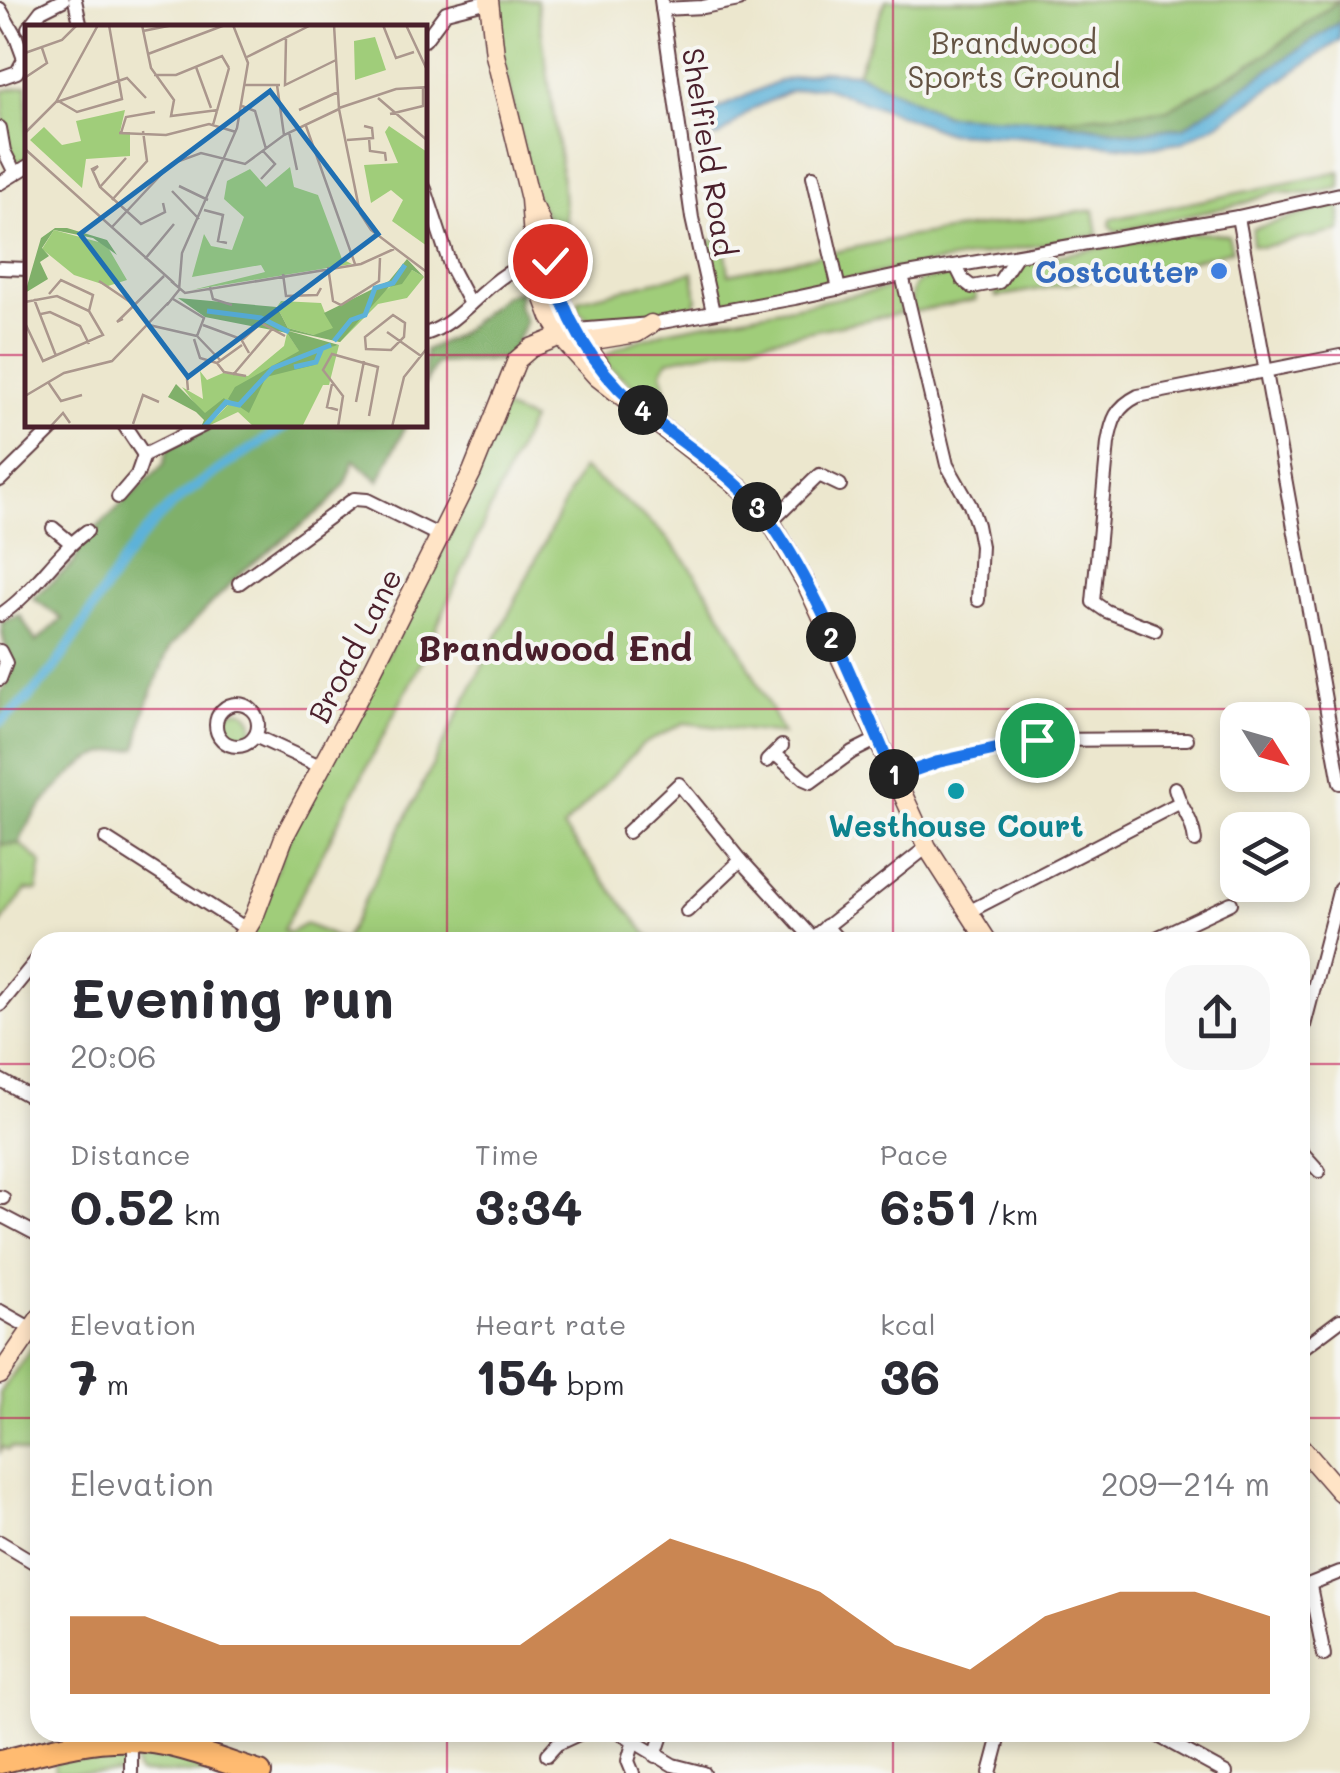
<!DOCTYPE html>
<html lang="en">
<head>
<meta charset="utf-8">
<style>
	body { margin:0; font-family:Mali,sans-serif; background:#f7f7f7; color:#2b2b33; height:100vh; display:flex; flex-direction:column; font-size:38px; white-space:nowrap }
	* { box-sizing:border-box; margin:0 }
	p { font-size:32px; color:#7c7c81 }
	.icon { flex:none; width:55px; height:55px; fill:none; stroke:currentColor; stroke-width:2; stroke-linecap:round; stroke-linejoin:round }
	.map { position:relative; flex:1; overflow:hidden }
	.side { position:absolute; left:30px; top:932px; width:1280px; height:810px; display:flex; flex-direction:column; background:#fff; border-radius:30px; box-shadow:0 5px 15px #0003 }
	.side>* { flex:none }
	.needle { width:65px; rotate:127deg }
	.fabs { position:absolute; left:1220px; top:702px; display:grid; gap:20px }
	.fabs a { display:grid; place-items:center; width:90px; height:90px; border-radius:20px; background:#fff; box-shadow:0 5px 15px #0003; font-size:50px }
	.pin { position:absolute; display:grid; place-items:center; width:85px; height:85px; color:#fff; margin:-42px; border:5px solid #fff; border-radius:50%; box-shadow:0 2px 10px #0007 }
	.km { position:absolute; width:50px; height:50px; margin:-25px; border-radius:50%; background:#222; color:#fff; font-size:28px; line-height:50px; text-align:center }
	.round { display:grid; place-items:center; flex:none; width:105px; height:105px; border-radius:30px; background:#f7f7f7 }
	.head { display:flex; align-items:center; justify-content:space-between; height:170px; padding:0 40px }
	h1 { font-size:55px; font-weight:700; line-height:75px }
	.figures { display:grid; grid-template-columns:repeat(3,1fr); gap:15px; height:170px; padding:10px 40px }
	.figures div { display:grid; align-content:center }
	.figures b { font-size:50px; font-weight:700 }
	.figures small { font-size:28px; font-weight:400 }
	.figures p { font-size:28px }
	.chart { height:280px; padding:20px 40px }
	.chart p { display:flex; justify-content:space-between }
	.chart svg { width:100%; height:180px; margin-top:10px; fill:#b45309; opacity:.7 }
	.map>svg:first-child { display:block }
	.green { fill:#a0cd7a; stroke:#757652; stroke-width:2.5 }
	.forest { fill:#80b06a; stroke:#65684a; stroke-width:2.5 }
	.water { fill:#5db2d9; stroke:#546882; stroke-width:2.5 }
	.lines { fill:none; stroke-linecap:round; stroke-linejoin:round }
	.canal { stroke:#5db2d9; stroke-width:10 }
	.street-casing { stroke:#623d43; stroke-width:16 }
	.secondary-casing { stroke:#623d43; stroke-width:21 }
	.highway-casing { stroke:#623d43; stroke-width:26 }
	.street { stroke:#fff; stroke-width:12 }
	.secondary { stroke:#ffe4c6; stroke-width:18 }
	.highway { stroke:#ffbb71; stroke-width:22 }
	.route-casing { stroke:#fff; stroke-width:20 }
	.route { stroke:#1a73e8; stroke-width:12 }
	.grid { fill:none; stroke:#c2185b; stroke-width:2.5; stroke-opacity:0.55 }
	.shop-dot { fill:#3f7fe0; stroke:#f6f6f2; stroke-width:4 }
	.culture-dot { fill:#0f9aa8; stroke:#f6f6f2; stroke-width:4 }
	.labels { text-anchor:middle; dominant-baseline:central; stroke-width:8; stroke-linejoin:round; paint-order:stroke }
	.park-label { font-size:30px; fill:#645343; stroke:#f6f6f2 }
	.street-label { font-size:30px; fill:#4a1f2b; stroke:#f6f6f2 }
	.shop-label { font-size:30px; font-weight:bold; fill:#366cbe; stroke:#f6f6f2; text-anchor:end }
	.culture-label { font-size:30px; font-weight:bold; fill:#0d838f; stroke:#f6f6f2 }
	.quarter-label { font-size:35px; font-weight:bold; fill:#4a1f2b; stroke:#f6f6f2 }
	.inset-river { fill:none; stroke:#5db2d9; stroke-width:5 }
	.inset-road { fill:none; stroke:#ab978d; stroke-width:2.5 }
	.view { fill:#1f6fb2; fill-opacity:0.15; stroke:#1f6fb2; stroke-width:5 }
	.inset-edge { fill:none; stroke:#4a1f2b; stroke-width:5 }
</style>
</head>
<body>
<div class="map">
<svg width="1340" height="1773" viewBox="0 0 1340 1773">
	<rect width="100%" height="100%" fill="#f6f6f2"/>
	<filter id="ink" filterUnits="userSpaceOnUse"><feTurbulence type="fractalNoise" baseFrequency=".01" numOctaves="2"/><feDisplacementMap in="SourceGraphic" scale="20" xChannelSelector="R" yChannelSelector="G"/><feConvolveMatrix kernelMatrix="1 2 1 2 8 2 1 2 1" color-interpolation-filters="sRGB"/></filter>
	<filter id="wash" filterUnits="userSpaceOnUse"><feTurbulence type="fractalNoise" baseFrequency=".0048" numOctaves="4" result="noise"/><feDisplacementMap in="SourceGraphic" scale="40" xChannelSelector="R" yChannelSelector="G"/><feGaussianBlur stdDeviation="2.25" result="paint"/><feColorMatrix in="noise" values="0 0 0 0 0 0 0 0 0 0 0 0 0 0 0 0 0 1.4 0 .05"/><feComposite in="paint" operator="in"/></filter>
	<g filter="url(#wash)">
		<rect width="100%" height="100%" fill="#ece7ce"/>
		<g class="green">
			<polygon points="497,0 537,0 560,159 571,280 560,261 552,227 533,192 500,48"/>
			<polygon points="886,0 1339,0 1259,59 1167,110 1048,120 945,115 857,73"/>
			<path d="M 27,85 L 27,162 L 20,164 C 1,149 4,113 3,91 Z"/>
			<polygon points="1340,172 1340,188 1308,194 1275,192 1245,203 1116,232 1110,225 1111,219"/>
			<polygon points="1340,203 1340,231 1262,247 1252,245 1253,229"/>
			<polygon points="1094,210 1098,235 893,270 772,296 720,302 706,241 724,239 729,274 905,237"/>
			<polygon points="1204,233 1228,235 1232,250 1178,264 996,297 994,289 1002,285 1020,263 1169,234"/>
			<polygon points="693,272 697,299 693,307 593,322 578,311 579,300"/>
			<path d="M 950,276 L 966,292 L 975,292 L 976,300 L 912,312 C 907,277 921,280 950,276 Z"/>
			<path d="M 896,287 L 901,313 L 668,360 L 662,370 L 669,412 L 606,365 L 606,356 C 620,344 647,339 665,331 Z"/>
			<path d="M 504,409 L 531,420 L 418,668 L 283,930 L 289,933 L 306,924 L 344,941 L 582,468 C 608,489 636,508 660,531 C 711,582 751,669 783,734 L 684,723 L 642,745 L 563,828 L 653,942 L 247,942 L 292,830 L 442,551 Z"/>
			<circle cx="237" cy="726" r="16"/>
			<polygon points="0,844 20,844 42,863 37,891 26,890 0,925"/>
			<polygon points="40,1335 40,1459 11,1447 8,1450 3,1447 0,1452 0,1393"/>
			<polygon points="125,1747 123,1772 120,1773 55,1773 53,1754"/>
			<polygon points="136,1751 144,1751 233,1773 138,1773 135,1766"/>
		</g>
		<g class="forest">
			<polygon points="1340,0 1340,22 1184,127 1133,133 1048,120 1167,110 1259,59"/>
			<polygon points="520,291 518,305 526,322 508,359 436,363 425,385 425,350 456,336 505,295"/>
			<path d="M 214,425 L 406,425 L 379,481 L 354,460 L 344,485 L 327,505 L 243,571 L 169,648 L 144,713 L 137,748 C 125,750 110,751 98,756 C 75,764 24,819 20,844 L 0,844 L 0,693 C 26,659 0,657 2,622 L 20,615 L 36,642 L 62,619 L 33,598 L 74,563 L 82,542 L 164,464 L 168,447 Z"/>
		</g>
		<polygon class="water" points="1340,22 1340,40 1222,121 1181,143 1141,148 1016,136 948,133 822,86 790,91 752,109 719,137 710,136 700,117 776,82 821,71 857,73 945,115 1048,120 1133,133 1184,127"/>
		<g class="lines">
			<path class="canal" d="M 0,722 C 68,674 92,594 145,533 C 180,490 241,457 287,425"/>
		</g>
	</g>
	<g filter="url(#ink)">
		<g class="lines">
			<defs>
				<g id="street">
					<polyline points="75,0 81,28"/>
					<polyline points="661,0 692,218 713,312"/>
					<polyline points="0,9 16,37 24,59 17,72 0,78"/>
					<polyline points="662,9 703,7 739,0"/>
					<polyline points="28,28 41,11 63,0"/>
					<polyline points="425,40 446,12 489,1"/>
					<polyline points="0,128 4,151 14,171"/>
					<polyline points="813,176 839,289"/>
					<polyline points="0,183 28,166"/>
					<polyline points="425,189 451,268 470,304"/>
					<polyline points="1238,217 1340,783"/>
					<polyline points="956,266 963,280 972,287 999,282 1015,258"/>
					<polyline points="0,268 28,269"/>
					<polyline points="902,275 947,465 970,505 977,525 981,546 978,600"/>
					<polyline points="576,330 651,324 795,298 902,275 1238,217 1340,194"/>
					<path d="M 425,334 C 470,320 492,264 543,262"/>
					<polyline points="124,425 144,455 204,425"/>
					<polyline points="0,480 56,425"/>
					<polyline points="118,497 137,475 144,455"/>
					<polyline points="771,522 819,475 840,485"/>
					<polyline points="53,528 71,543"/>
					<polyline points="239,583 354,499 367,500 440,536"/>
					<path d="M 0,615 C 34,593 54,555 87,531"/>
					<path d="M 1155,630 L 1106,611 L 1093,602 L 1108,443 C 1112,420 1116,407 1138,396 L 1340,356"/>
					<polyline points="0,651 6,663 0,679"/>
					<circle cx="237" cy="725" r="21"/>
					<polyline points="257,737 322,767"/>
					<polyline points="775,754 804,779 811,782 852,752 878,739"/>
					<polyline points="767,761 782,746"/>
					<polyline points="895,777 938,762 1037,740 1187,739"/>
					<path d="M 1175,788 C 1181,810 1192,816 1195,841"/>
					<polyline points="628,832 679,784 741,860 812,938 927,847"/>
					<polyline points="106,839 248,930"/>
					<polyline points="687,911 741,860"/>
					<polyline points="968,912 1179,803"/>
					<polyline points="826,926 840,942"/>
					<polyline points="53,942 64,942"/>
					<polyline points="1148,942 1231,903"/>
					<polyline points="0,1005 40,956"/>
					<polyline points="1300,1041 1340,888"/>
					<polyline points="0,1080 40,1102"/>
					<polyline points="1300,1150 1319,1171"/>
					<polyline points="0,1197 3,1198"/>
					<polyline points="0,1215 40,1236"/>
					<polyline points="0,1311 32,1329"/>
					<polyline points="1300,1350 1340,1320"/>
					<polyline points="0,1542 40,1566"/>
					<polyline points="1310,1586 1324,1655"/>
					<polyline points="1300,1588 1340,1572"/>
					<polyline points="618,1732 673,1765 704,1773"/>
					<polyline points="1151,1732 1226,1773"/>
					<polyline points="547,1755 557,1744 583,1732"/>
					<polyline points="655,1756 663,1732"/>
					<polyline points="131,1773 131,1740"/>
					<polyline points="633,1773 628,1761 633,1744"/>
					<polyline points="990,1773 1001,1732"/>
				</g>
				<g id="secondary">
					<polyline points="489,0 495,55 530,199 536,277 551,317 568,345 597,377 740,488 771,522 806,583 927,847 988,942"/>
					<path d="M 535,209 C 549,238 550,269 561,300 C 569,324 587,345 601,367"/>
					<polyline points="576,343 637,333 651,324"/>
					<polyline points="239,942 254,917 285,835 363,689 472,472 517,360 531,348 576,330"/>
					<polyline points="0,1375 40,1317"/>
					<polyline points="1300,1446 1340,1492"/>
				</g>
				<path id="highway" d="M 0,1762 C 42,1752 87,1738 131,1740 C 174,1741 219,1760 260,1773"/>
			</defs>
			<use href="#street" class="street-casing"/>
			<use href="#secondary" class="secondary-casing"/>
			<use href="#highway" class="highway-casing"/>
			<use href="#street" class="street"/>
			<use href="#secondary" class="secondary"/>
			<use href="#highway" class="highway"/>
		</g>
	</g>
	<g class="lines" filter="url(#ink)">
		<defs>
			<path id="route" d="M 550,261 C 562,315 592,366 634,403 C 679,444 736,473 771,523 C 822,596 858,695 895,777 L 938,762 L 1037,740"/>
		</defs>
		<use href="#route" class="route-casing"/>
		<use href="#route" class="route"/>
	</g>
	<path class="grid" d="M 447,0 L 447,942M 893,0 L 893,942M 0,355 L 28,355M 425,355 L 1340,355M 0,709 L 1340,709M 0,1064 L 40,1064M 1300,1064 L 1340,1064M 0,1418 L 40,1418M 1300,1418 L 1340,1418M 447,1732 L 447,1773M 893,1732 L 893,1773"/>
	<circle class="shop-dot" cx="1219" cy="271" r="10"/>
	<circle class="culture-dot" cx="956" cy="791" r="10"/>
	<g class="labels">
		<g class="park-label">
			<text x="1014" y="42">Brandwood<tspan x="1014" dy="34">Sports Ground</tspan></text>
		</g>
		<g class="street-label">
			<text transform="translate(710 152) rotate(81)">Shelfield Road</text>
			<text transform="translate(354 645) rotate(-63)">Broad Lane</text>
		</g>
		<g class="shop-label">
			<text x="1199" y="271">Costcutter</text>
		</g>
		<g class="culture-label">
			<text x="956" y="825">Westhouse Court</text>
		</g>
		<g class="quarter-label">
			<text x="555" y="647">Brandwood End</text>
		</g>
	</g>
	<g transform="translate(25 25)">
		<rect width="402" height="402" fill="#ece7ce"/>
		<path d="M 350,12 L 361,45 L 330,55 L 329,16 ZM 100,85 L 95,107 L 105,107 L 105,131 L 61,134 L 57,163 L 5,115 L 19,102 L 37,120 L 56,116 L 51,96 ZM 364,101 L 402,127 L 402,221 L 367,196 L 378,175 L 366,165 L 346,178 L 339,140 L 373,138 L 360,107 ZM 265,142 L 269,162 L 293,170 L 317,234 L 327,239 L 167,265 L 240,247 L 236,240 L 167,252 L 179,209 L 186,221 L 207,225 L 219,192 L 199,174 L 202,156 L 225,144 L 241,162 ZM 29,205 L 81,219 L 102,255 L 83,261 L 49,250 L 17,224 ZM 387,245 L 399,252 L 382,273 L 353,279 L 315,317 L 263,303 L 252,282 L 256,276 L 296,278 L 300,288 L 352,272 ZM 262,308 L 275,327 L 314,320 L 304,360 L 298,360 L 277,402 L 229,402 L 213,387 L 181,402 L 204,379 L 181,393 L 157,362 L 178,374 L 175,346 L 182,355 L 198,348 L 223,351 L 259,321 Z" fill="#a0cd7a"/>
		<path d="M 30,203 L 42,203 L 82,215 L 92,230 L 68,213 L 29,205 L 17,223 L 24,231 L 15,237 L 23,254 L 0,268 L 16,213 ZM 382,234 L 399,252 L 387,245 L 377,259 L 364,262 L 315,317 L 260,305 L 314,320 L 298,324 L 289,340 L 241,352 L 224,388 L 203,374 L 210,362 L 274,326 L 262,308 L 180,292 L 153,273 L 252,282 L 263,303 L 289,310 L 308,303 L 299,288 L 364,256 ZM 151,359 L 180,388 L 199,373 L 204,379 L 176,402 L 179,395 L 171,387 L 143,372 Z" fill="#80b06a"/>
		<path class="inset-river" d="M 182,286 L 236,293 L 264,307M 309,316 L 326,295 L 340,290 L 350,263 L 368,258 L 380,240M 269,342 L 291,337 L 297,323M 179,402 L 201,377 L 214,380 L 248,343 L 306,320"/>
		<path class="inset-road" d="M 117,0 L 126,43 L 149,75 L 146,91 L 193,85M 309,0 L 314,84 L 335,188 L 346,205 L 403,248M 358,0 L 371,33 L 389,27M 381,0 L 403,47M 118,6 L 148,0M 261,14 L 260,60 L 311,35M 0,28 L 37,15 L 52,0M 123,29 L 200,0M 222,32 L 286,0M 171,42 L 186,83M 129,50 L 151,50 L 197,31 L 204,43M 1,52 L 22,38 L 17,23M 220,60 L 255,60M 252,60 L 259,110M 353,73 L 403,116M 32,77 L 102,53 L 121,73M 35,77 L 52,87 L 97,74 L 84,0M 217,81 L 230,86 L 241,124M 314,83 L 371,64 L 403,62M 274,85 L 313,67M 365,89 L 398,81 L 398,62M 188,100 L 204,43M 281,101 L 330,239M 264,107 L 272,145M 0,108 L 31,77 L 73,0M 94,108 L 141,110 L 184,99 L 211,107M 96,108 L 101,92 L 130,87M 344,113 L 345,126 L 360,128 L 361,136M 322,115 L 348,113 L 347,103 L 339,101M 0,124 L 149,258M 68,146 L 73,141 L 67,144 L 75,162 L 116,199 L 140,187 L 138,178M 236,154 L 250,139 L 238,126M 154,161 L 183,175M 75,162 L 101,133M 147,166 L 174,194M 87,175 L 122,136 L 118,106M 179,185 L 198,190 L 193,216 L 202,218M 87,202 L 146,139 L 176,128 L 220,139 L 259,110 L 314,84M 120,234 L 149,199M 303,242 L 308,276 L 316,280 L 354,256 L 355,233M 258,249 L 261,271 L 292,270 L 296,263M 74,256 L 111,281M 146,256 L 160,268 L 336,239 L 369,224M 185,262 L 188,274 L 207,280M 24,269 L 36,255 L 68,270 L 64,286M 9,274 L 31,331M 0,277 L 32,271 L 64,286 L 78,310 L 18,336 L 0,298M 142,280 L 154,265 L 157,228 L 212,103 L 223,38 L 208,0M 16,289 L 25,287 L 55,301 L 64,319M 368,290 L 380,298 L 379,312 L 366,325 L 341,324 L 340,312 ZM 98,294 L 92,297 L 139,251M 124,300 L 172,311 L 179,293 L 148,274M 178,300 L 216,314 L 224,328M 362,307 L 396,331M 172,311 L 196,336M 169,314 L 175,333 L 192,338M 217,315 L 236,298 L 260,311M 192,338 L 199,347 L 221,351M 192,338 L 217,320M 208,350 L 247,304M 23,357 L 36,376 L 57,370M 307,359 L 302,382 L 313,385M 163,365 L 162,354 L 181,337M 0,371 L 39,348 L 87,336 L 143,278M 331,377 L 339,336M 108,399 L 118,370 L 134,377M 25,402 L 38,388 L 45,398M 76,402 L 123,402M 313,402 L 318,371 L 298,345 L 307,329 L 353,342 L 344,391M 367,402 L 379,352 L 403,322"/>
		<path class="view" d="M 245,66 L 353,209 L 163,352 L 55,209 Z"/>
		<rect width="402" height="402" class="inset-edge"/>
	</g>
</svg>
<div class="fabs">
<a><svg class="needle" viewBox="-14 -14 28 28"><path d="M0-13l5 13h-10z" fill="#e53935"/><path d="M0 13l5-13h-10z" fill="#7c7c81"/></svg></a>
<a><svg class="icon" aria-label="layers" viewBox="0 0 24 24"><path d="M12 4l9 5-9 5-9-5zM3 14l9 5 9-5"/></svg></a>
</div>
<div class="pin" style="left:1037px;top:740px;background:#1e9e55"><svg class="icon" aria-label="arrive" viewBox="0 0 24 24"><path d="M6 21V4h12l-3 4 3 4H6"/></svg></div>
<div class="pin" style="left:550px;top:261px;background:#d93025"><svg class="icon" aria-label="check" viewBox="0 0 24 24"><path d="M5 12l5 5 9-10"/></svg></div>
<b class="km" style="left:894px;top:774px">1</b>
<b class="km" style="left:831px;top:637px">2</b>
<b class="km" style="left:757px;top:507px">3</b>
<b class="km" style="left:643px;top:410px">4</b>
<section class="side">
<div class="head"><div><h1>Evening run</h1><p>20:06</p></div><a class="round"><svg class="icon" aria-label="share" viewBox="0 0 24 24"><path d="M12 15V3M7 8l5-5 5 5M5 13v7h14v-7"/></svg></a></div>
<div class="figures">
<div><p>Distance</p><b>0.52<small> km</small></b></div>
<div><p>Time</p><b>3:34</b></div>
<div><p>Pace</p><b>6:51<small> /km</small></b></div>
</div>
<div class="figures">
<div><p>Elevation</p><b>7<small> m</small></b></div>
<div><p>Heart rate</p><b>154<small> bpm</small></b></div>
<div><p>kcal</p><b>36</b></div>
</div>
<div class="chart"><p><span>Elevation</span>209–214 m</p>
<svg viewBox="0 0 160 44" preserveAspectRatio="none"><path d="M0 44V25L10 25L20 32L30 32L40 32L50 32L60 32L70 19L80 6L90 12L100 19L110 32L120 38L130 25L140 19L150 19L160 25V44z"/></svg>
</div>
</section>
</div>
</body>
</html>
